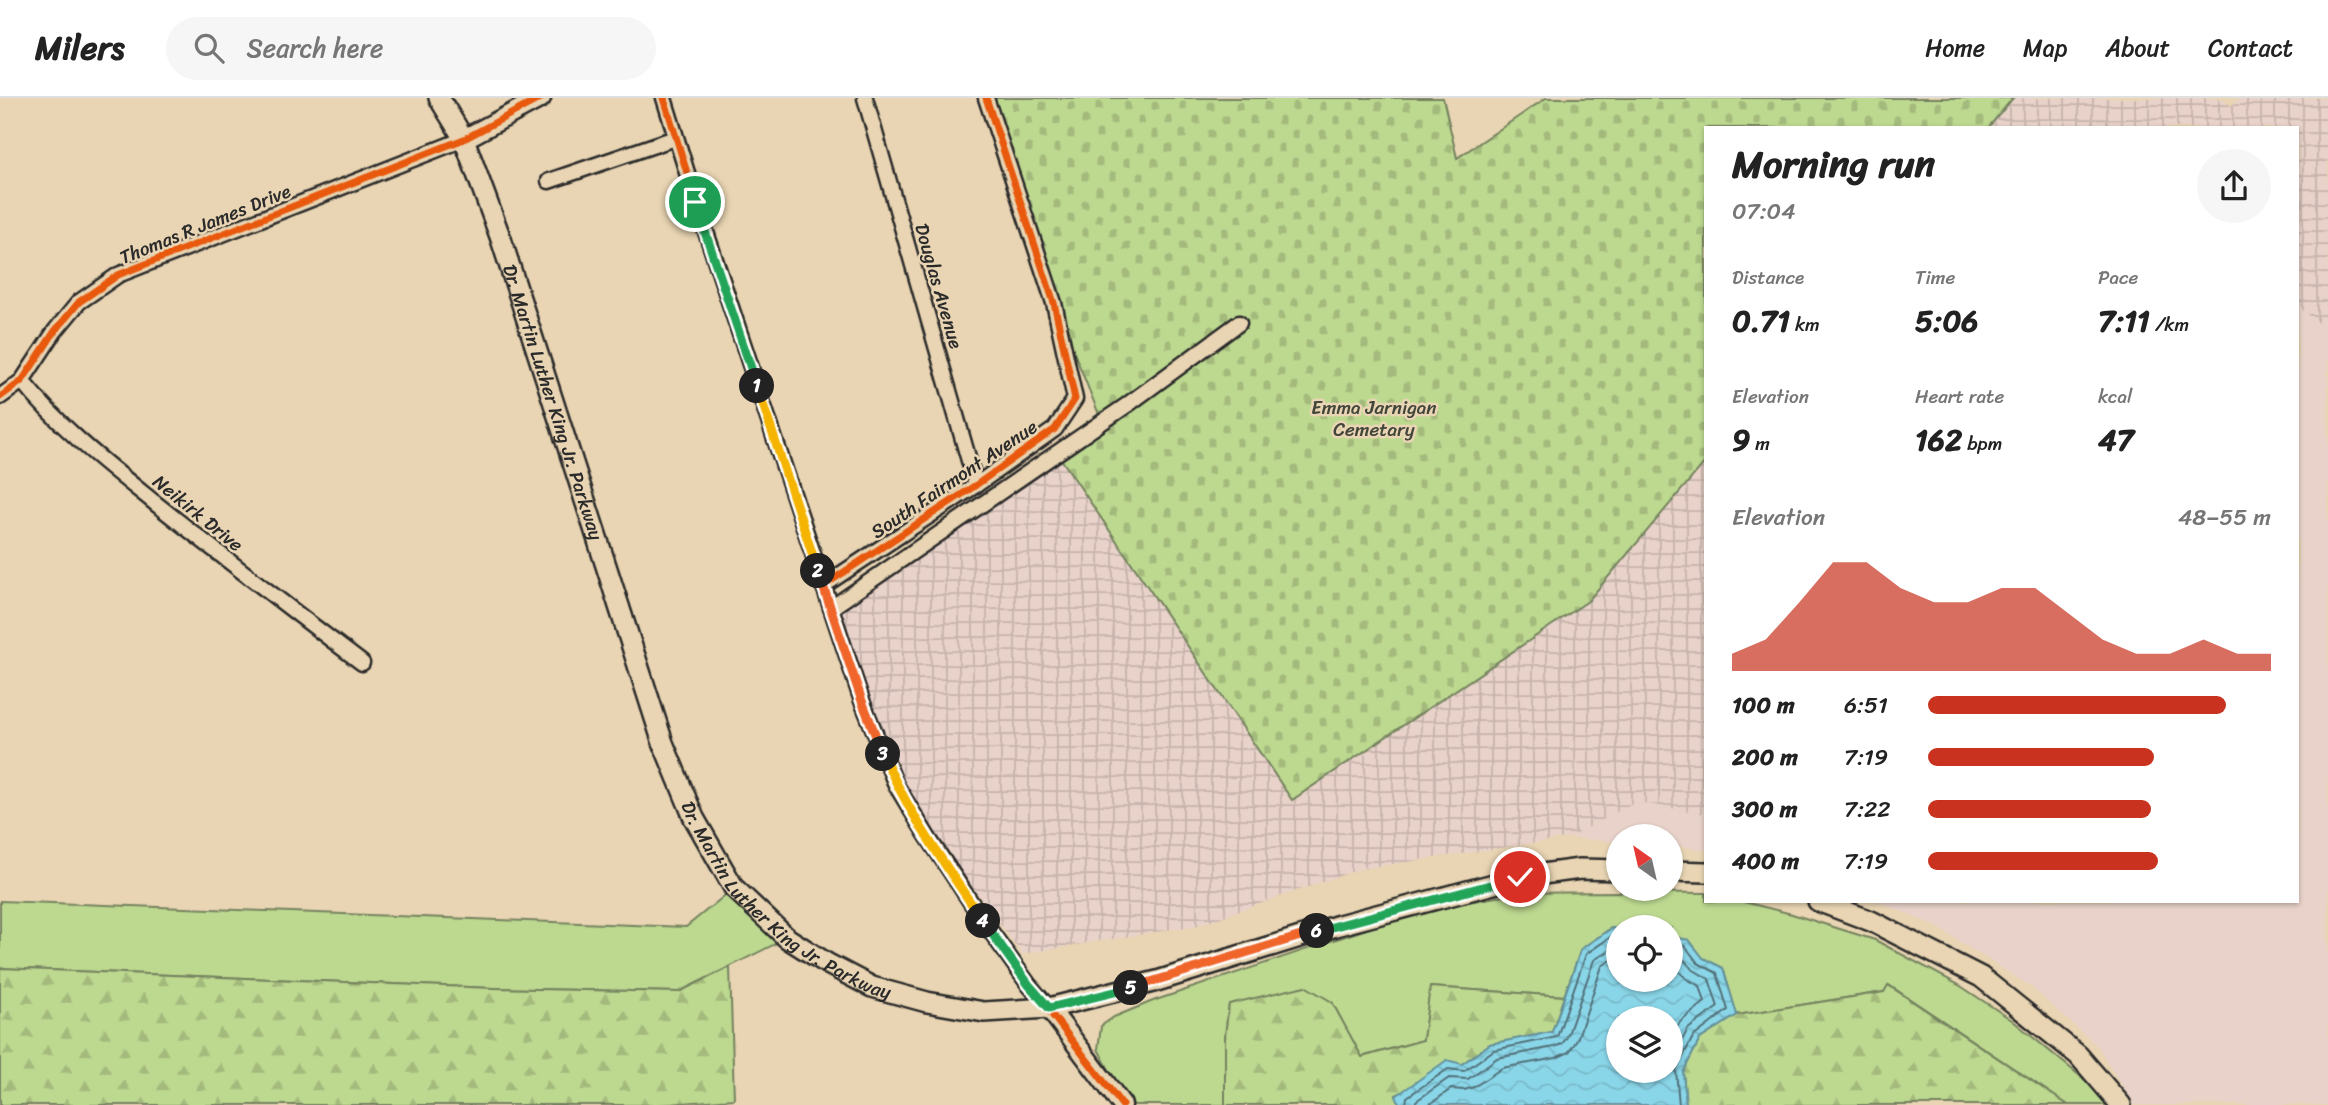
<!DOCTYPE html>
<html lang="en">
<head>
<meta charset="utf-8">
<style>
	body { margin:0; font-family:Sriracha,sans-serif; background:#f6f6f6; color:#222; height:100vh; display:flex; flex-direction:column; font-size:26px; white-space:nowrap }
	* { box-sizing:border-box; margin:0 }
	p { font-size:23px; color:#767676 }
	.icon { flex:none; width:38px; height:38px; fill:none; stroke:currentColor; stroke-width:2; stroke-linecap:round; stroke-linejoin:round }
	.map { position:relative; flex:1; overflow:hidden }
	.drawer { position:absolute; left:1704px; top:28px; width:595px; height:777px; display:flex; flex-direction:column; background:#fff; border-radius:0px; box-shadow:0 2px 5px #0004 }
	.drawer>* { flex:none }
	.needle { width:46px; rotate:326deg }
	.fabs { position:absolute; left:1606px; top:726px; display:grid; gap:14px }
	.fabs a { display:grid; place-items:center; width:77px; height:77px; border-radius:50%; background:#fff; box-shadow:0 2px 5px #0004; font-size:35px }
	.pin { position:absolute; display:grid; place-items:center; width:60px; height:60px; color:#fff; margin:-30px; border:4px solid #fff; border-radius:50%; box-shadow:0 2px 7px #0007 }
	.km { position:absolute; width:35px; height:35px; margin:-18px; border-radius:50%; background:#222; color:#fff; font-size:19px; line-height:35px; text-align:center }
	.round { display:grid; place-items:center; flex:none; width:74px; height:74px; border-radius:37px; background:#f6f6f6 }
	.overview { display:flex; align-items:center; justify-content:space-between; height:119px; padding:0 28px }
	h1 { font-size:38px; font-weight:700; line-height:52px }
	.stats { display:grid; grid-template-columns:repeat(3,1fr); gap:10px; height:119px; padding:7px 28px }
	.stats div { display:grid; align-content:center }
	.stats b { font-size:30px; font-weight:700 }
	.stats small { font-size:19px; font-weight:400 }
	.stats p { font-size:19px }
	.chart { height:196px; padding:14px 28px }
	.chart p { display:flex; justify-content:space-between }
	.chart svg { width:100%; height:126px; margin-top:7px; fill:#c8321e; opacity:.7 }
	ul { padding:0 28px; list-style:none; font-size:23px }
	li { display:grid; grid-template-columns:112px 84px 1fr; align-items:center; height:52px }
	li i { height:18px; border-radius:9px; background:#c8321e }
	header { display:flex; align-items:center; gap:42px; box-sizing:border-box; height:98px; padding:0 35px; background:#fff; border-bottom:2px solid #e0e0e0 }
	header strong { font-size:33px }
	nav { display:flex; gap:38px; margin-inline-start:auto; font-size:24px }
	.search { width:490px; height:63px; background:#f6f6f6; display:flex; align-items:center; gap:18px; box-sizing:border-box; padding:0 24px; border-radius:38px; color:#767676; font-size:26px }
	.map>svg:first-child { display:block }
	.built { fill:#e8d2c9 }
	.industrial { fill:url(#industrial-grid) }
	.grass { fill:#bdd990; stroke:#74825e; stroke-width:2 }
	.forest { fill:url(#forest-firs); stroke:#74825e; stroke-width:2 }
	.cemetery { fill:url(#cemetery-stones); stroke:#74825e; stroke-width:2 }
	.water { fill:url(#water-waves); stroke:#64929d; stroke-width:2; fill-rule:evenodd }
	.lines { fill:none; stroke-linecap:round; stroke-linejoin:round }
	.shore { stroke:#516f77; stroke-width:2 }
	.minor-casing { stroke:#2b2b2b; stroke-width:19 }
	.tertiary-casing { stroke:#2b2b2b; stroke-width:23 }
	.secondary-casing { stroke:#2b2b2b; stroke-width:24 }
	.minor { stroke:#e9d5b3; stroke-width:14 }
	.tertiary { stroke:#e9d5b3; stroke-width:18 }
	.secondary { stroke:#e9d5b3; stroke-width:19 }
	.cycleway-casing { stroke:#e9d5b3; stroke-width:11 }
	.cycleway { stroke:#e8590c; stroke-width:7 }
	.split-1-casing { stroke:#fff; stroke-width:14 }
	.split-2-casing { stroke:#fff; stroke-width:14 }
	.split-3-casing { stroke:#fff; stroke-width:14 }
	.split-4-casing { stroke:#fff; stroke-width:14 }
	.split-5-casing { stroke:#fff; stroke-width:14 }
	.split-6-casing { stroke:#fff; stroke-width:14 }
	.split-7-casing { stroke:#fff; stroke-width:14 }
	.split-1 { stroke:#22a559; stroke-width:9 }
	.split-2 { stroke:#f5b400; stroke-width:9 }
	.split-3 { stroke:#f0652b; stroke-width:9 }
	.split-4 { stroke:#f5b400; stroke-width:9 }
	.split-5 { stroke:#22a559; stroke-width:9 }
	.split-6 { stroke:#f0652b; stroke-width:9 }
	.split-7 { stroke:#22a559; stroke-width:9 }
	.labels { text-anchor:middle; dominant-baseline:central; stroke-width:5; stroke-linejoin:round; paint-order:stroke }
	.street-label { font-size:19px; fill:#2b2b2b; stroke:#e9d5b3 }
	.park-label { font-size:19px; fill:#41453a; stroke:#e9d5b3 }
</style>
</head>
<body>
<header>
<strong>Milers</strong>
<div class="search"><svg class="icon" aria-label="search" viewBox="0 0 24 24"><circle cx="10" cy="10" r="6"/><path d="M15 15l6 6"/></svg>Search here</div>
<nav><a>Home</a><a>Map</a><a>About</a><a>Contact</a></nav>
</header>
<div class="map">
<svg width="2328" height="1007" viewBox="0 0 2328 1007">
	<defs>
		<pattern id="industrial-grid" width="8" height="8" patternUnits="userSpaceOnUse" patternTransform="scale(1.75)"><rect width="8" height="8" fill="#e8d2c9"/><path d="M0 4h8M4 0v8" fill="none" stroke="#c7b4ad"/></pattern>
		<pattern id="forest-firs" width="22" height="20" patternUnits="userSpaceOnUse" patternTransform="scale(1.75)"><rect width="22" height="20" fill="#bdd990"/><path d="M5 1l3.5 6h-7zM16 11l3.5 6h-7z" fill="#a3ba7c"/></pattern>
		<pattern id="cemetery-stones" width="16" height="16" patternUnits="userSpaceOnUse" patternTransform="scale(1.75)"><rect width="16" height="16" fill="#bdd990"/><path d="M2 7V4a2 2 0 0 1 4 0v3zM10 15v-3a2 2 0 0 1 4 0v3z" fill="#a3ba7c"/></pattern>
		<pattern id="water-waves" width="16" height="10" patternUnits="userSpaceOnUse" patternTransform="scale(1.75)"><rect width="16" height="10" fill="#8ad6e9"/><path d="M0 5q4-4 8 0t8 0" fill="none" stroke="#77b8c8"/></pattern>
	</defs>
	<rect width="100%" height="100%" fill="#e9d5b3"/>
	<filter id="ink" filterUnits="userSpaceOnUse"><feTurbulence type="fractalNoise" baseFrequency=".0143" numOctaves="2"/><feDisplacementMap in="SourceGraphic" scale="14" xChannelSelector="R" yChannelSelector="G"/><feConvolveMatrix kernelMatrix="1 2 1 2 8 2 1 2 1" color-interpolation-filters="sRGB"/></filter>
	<g filter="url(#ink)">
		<g class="built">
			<polygon points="2298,208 2328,234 2328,1007 2134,1007 2098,949 2031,889 1935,828 1876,803 2298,803"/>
			<polygon points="1636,704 1706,716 1706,753 1671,747 1671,738 1619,738 1619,744 1568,740"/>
		</g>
		<g class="industrial">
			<polygon points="2013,0 2222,0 2231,8 2240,0 2328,0 2328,234 2298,208 2298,30 1988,30"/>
			<polygon points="1057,355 1588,503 1706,363 1706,716 1636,704 1568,740 1360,771 1198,827 1022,856 920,718 896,672 831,510"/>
		</g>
		<g class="grass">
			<polygon points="734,790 787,840 679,894 493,890 0,870 0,803 686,829"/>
			<polygon points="1615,794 1704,795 1706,795 1706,803 1740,803 1792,816 1875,842 1959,887 2012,922 2097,992 2106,1007 2068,1007 1889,887 1884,894 1737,917 1723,870 1703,860 1689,842 1671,839 1671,830 1611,830 1581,851 1564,898 1431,889 1423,942 1361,959 1332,904 1229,906 1225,938 1225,1007 1134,1007 1115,983 1098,951 1101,928 1114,919 1153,903 1423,812 1519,795"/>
		</g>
		<g class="forest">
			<polygon points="730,869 734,1001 656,1007 0,1007 0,870 493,890 679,894"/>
			<polygon points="1888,887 2068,1007 1686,1007 1683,974 1700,941 1737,917 1884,894"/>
			<polygon points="1305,888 1332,904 1362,959 1423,942 1430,889 1564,898 1552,934 1490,946 1462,966 1396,997 1400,1007 1225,1007 1225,938 1229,906"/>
		</g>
		<polygon class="cemetery" points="986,0 1443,0 1457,60 1546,0 2013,0 1988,30 1706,30 1706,363 1588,503 1292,702 1057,355 1102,324 1054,205"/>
		<path class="water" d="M 1612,830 L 1619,831 L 1619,882 L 1671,882 L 1671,839 L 1689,842 L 1703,860 L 1723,870 L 1737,917 L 1700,941 L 1683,974 L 1686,1007 L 1400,1007 L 1396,998 L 1447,962 L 1462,966 L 1490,946 L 1552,934 L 1581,851 ZM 1619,920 L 1671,920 L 1671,973 L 1619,973 Z"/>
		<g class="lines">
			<g class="shore">
				<polyline points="1671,846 1685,848 1698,865 1717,875 1728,912 1693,939 1676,972 1679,1007"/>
				<polyline points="1671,855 1680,857 1692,871 1709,881 1718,909 1688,931 1671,963"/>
				<polyline points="1671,866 1687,881 1700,888 1705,904 1680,924 1671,940"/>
				<polyline points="1406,1007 1407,999 1448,971 1464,973 1494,952 1557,939 1586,856 1612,838 1619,838"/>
				<polyline points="1415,1007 1416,1003 1449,980 1468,981 1497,960 1554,949 1562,946 1567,939 1594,862 1619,847"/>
				<polyline points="1429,1007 1451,991 1464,992 1474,989 1502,970 1556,960 1569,954 1577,942 1602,868 1619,857"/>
			</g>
			<defs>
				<g id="minor">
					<polyline points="664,0 696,104 862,603 896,687 927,738 984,824 1029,887 1049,910"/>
					<polyline points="865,0 976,387"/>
					<polyline points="549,83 675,40"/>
					<path d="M 22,283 C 60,330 108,367 155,405 C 223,459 292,512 362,565"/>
					<polyline points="0,299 22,283 55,233 79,204 118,177 464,41"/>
					<polyline points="823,488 976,387 1055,331 1075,301 1054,205 986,0"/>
					<polyline points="831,510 1127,307 1239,225"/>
				</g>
				<g id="tertiary">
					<polyline points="464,41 541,0"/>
					<polyline points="1049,910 1122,1007"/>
				</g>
				<g id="secondary">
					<path id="s1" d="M 439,0 L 464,41 L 501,141 L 663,645 L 694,720 L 734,790 L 787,840 L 828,866 L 872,889 L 927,904 L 984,914 L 1049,910 L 1157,883 L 1339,827 L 1520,779 L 1580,771 L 1619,772"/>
					<polyline points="1671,773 1706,774"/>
					<polyline points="1818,803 1871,823 1981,879 2078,957 2121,1007"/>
				</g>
			</defs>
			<use href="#minor" class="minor-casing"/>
			<use href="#tertiary" class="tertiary-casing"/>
			<use href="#secondary" class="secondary-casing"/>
			<use href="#minor" class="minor"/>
			<use href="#tertiary" class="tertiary"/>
			<use href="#secondary" class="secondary"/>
			<defs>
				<g id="cycleway">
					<polyline points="664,0 696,104 862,603 896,687 927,738 984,824 1029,887 1122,1007"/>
					<polyline points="0,299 22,283 55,233 79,204 118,177 464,41 541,0"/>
					<polyline points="823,488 976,387 1055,331 1075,301 1054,205 986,0"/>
				</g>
			</defs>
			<use href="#cycleway" class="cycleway-casing"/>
			<use href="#cycleway" class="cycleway"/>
		</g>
	</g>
	<g class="lines" filter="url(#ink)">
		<defs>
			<polyline id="split-1" points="695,104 757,288"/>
			<polyline id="split-2" points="757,288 818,473"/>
			<polyline id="split-3" points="818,473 862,603 883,656"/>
			<path id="split-4" d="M 883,656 C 908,716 947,769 983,823"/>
			<polyline id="split-5" points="983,823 1029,887 1049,910 1131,890"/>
			<polyline id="split-6" points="1131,890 1317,833"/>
			<polyline id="split-7" points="1317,833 1520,779"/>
		</defs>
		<use href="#split-1" class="split-1-casing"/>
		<use href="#split-2" class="split-2-casing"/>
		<use href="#split-3" class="split-3-casing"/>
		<use href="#split-4" class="split-4-casing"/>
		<use href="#split-5" class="split-5-casing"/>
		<use href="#split-6" class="split-6-casing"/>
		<use href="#split-7" class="split-7-casing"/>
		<use href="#split-1" class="split-1"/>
		<use href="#split-2" class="split-2"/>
		<use href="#split-3" class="split-3"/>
		<use href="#split-4" class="split-4"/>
		<use href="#split-5" class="split-5"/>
		<use href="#split-6" class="split-6"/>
		<use href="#split-7" class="split-7"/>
	</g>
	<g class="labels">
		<g class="street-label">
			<text transform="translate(205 126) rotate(-22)">Thomas R James Drive</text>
			<text transform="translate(939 188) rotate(74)">Douglas Avenue</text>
			<text stroke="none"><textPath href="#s1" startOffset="326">Dr. Martin Luther King Jr. Parkway</textPath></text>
			<text transform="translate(954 381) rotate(-34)">South Fairmont Avenue</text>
			<text transform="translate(198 415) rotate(39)">Neikirk Drive</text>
			<text stroke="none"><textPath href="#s1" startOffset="892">Dr. Martin Luther King Jr. Parkway</textPath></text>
		</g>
		<g class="park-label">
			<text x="1374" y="309">Emma Jarnigan<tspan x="1374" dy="22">Cemetary</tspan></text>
		</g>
	</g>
</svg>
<div class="fabs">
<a><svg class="needle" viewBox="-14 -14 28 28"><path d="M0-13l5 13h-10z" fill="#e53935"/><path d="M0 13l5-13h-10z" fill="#767676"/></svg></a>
<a><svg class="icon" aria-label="locate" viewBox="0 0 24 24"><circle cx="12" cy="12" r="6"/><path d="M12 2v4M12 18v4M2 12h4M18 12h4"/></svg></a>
<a><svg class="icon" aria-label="layers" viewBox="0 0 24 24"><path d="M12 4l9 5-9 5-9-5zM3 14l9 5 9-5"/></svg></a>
</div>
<div class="pin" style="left:695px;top:104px;background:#1e9e55"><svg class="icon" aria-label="arrive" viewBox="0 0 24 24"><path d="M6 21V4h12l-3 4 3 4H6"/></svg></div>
<div class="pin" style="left:1520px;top:779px;background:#d93025"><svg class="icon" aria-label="check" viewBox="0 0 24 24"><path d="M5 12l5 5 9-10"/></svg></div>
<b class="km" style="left:757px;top:288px">1</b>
<b class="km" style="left:818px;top:473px">2</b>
<b class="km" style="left:883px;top:656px">3</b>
<b class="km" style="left:983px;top:823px">4</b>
<b class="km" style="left:1131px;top:890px">5</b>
<b class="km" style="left:1317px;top:833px">6</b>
<section class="drawer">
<div class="overview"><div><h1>Morning run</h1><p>07:04</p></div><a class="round"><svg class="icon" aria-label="share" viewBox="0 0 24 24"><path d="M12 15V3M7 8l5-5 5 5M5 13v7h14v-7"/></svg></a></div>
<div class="stats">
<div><p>Distance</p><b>0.71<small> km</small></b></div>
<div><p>Time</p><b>5:06</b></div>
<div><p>Pace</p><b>7:11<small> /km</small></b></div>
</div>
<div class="stats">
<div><p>Elevation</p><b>9<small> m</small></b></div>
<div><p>Heart rate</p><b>162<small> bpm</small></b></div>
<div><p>kcal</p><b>47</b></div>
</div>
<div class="chart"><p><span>Elevation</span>48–55 m</p>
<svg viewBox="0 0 160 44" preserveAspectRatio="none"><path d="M0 44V38L10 33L20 20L30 6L40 6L50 15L60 20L70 20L80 15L90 15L100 24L110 33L120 38L130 38L140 33L150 38L160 38V44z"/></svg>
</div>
<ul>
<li><b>100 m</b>6:51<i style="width:87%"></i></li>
<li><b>200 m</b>7:19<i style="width:66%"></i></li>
<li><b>300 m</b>7:22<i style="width:65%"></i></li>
<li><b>400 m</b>7:19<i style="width:67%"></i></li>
</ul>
</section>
</div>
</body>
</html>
